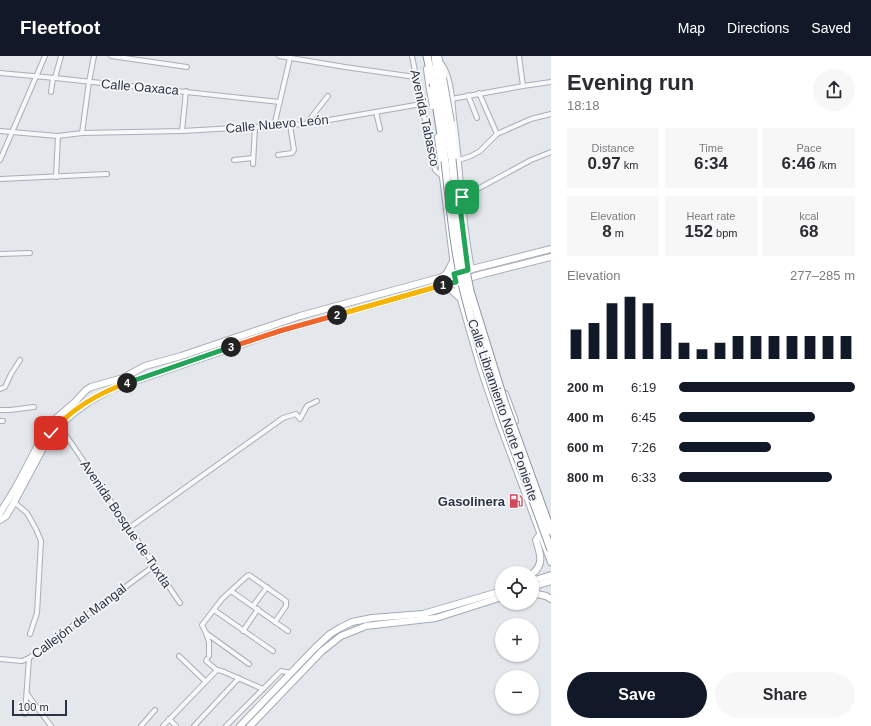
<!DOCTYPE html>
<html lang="en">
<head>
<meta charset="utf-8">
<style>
	body { margin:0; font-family:Helvetica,sans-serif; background:#f7f7f7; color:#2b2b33; height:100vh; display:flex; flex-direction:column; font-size:15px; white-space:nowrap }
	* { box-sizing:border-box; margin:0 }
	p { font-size:13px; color:#7c7c81 }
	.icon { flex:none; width:22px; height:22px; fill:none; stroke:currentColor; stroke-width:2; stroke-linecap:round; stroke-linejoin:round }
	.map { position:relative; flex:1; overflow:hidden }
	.side { display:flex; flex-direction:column; background:#fff; width:320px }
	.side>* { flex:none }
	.fabs { position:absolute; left:495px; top:510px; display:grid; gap:8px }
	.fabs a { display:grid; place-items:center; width:44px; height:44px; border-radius:50%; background:#fff; box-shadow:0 1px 3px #0004; font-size:20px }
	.scale { position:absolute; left:12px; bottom:10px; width:55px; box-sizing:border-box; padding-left:4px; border:2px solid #2b3445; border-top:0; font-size:11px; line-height:14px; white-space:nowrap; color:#2b3445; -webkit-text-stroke:3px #f4f6f9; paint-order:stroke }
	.pin { position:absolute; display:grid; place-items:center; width:34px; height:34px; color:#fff; margin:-17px; border-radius:8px; box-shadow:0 2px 6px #0006 }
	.km { position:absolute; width:20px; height:20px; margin:-10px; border-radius:50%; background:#222; color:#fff; font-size:11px; line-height:20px; text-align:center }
	.round { display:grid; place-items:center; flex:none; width:42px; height:42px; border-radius:21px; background:#f7f7f7 }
	.overview { display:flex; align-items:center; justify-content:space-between; height:68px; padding:0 16px }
	h1 { font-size:22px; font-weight:600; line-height:30px }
	.stats { display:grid; grid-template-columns:repeat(3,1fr); gap:6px; height:68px; padding:4px 16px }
	.stats div { display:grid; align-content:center; border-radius:0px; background:#f7f7f7; text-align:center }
	.stats b { font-size:17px; font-weight:600 }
	.stats small { font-size:11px; font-weight:400 }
	.stats p { font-size:11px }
	.chart { height:112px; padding:8px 16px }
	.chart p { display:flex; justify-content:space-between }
	.chart svg { width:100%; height:72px; margin-top:4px; stroke:#111827; stroke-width:6 }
	.primary-button { display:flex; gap:8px; margin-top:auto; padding:8px 16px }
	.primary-button a { flex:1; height:46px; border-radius:24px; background:#111827; color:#fff; font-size:16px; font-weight:600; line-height:46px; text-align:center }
	.primary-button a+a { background:#f7f7f7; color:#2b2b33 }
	ul { padding:0 16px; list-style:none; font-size:13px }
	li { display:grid; grid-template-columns:64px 48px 1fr; align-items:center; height:30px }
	li i { height:10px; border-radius:5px; background:#111827 }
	header { display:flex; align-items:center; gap:24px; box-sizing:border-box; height:56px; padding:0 20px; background:#111827; color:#fff }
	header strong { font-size:19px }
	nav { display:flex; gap:22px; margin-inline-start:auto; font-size:14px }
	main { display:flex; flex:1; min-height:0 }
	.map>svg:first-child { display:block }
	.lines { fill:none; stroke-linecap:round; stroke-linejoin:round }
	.minor-casing { stroke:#a9aeb7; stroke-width:6 }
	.secondary-casing { stroke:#a9aeb7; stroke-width:8 }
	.primary-casing { stroke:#a3abb8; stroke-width:8 }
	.trunk-casing { stroke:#8b94a3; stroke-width:9 }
	.minor { stroke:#f7f8fa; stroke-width:4 }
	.secondary { stroke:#fff; stroke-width:6 }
	.primary { stroke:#fff; stroke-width:6 }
	.trunk { stroke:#fff; stroke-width:7 }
	.primary-bridge-casing { stroke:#a3abb8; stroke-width:8; stroke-linecap:butt }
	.trunk-bridge-casing { stroke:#8b94a3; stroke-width:9; stroke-linecap:butt }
	.primary-bridge { stroke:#fff; stroke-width:6 }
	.trunk-bridge { stroke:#fff; stroke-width:7 }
	.split-1-casing { stroke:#fff; stroke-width:8 }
	.split-2-casing { stroke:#fff; stroke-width:8 }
	.split-3-casing { stroke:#fff; stroke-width:8 }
	.split-4-casing { stroke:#fff; stroke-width:8 }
	.split-5-casing { stroke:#fff; stroke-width:8 }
	.split-1 { stroke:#22a559; stroke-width:5 }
	.split-2 { stroke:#f5b400; stroke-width:5 }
	.split-3 { stroke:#f0652b; stroke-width:5 }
	.split-4 { stroke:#22a559; stroke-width:5 }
	.split-5 { stroke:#f5b400; stroke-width:5 }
	.labels { text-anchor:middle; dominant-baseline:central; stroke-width:3.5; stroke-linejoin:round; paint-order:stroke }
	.street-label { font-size:13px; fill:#2b3445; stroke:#f4f6f9 }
	.poi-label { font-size:13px; font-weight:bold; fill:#2b3445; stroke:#f4f6f9; text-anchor:end }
</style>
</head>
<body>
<header>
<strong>Fleetfoot</strong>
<nav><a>Map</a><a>Directions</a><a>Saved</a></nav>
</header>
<main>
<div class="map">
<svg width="551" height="670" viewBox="0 0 551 670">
	<rect width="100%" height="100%" fill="#e4e7ec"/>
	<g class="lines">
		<defs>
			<g id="minor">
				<polyline points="111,0 187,11"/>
				<polyline points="279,0 345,11 415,21"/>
				<polyline points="412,0 435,114 442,120"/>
				<polyline points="519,0 523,30"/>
				<path d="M 440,8 L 442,8 C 452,23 452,44 454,62 C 461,112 462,163 472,213"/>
				<polyline points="0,17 55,22 280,46"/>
				<polyline points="55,22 61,0"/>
				<polyline points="51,36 53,22"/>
				<polyline points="479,37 497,78"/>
				<polyline points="468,39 477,62"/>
				<polyline points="446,44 523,30 551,26"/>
				<polyline points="376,56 380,73"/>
				<polyline points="306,68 328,40"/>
				<polyline points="274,70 290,2"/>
				<polyline points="0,75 58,80 82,77 182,75 306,68 433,46"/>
				<polyline points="182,75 186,35"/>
				<polyline points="82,77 89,26 94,0"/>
				<polyline points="278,99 292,97 294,94 290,69"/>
				<polyline points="0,104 45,0"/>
				<polyline points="234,104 253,102"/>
				<polyline points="459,104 471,100 480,95 497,78 531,63 551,58"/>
				<polyline points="253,108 255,71"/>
				<polyline points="56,121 58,80"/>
				<polyline points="0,123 107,118"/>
				<polyline points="461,142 531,104 551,96"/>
				<polyline points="0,198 30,197"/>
				<polyline points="0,333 5,331 11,318 20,304"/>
				<polyline points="0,354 10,354 34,351"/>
				<polyline points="0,365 3,365"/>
				<polyline points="59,369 180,547"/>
				<polyline points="14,446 27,457 36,473 41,485 37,557 30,578"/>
				<polyline points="129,472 283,362 296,358 300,363 307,350 317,345"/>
				<polyline points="231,535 288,575"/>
				<polyline points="253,550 267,531"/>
				<polyline points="214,554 273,595"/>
				<polyline points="243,575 258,553"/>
				<polyline points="206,577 209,586 209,600"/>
				<polyline points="179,600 205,625"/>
				<polyline points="0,603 22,605 29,602 155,509"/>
				<polyline points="207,603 206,605 217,614 222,615 263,633"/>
				<polyline points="249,608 206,577 202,569 222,543 247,520 249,519 286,545 286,550 275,566"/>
				<polyline points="27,638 51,670"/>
				<polyline points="25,658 29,602"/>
				<polyline points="169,663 176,670"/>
				<polyline points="141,670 155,654"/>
				<polyline points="163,670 217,614"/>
				<polyline points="194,670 239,622"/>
				<polyline points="226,670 281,615 291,617"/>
			</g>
			<g id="secondary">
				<polyline points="0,457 16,431 46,374 52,366 75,346 86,334 91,331 123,322 145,310 181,300 300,260 468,214 551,193"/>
				<polyline points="0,464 6,460 12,450 51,377 75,356 90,345 112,333 283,274 483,218 551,201"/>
			</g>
			<g id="primary">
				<polyline points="438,0 443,22"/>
				<polyline points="427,13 430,34"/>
				<polyline points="451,66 458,131"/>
				<polyline points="438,81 456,226 481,313 499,366 551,506"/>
				<polyline points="441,222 447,217 452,207"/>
				<polyline points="441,230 449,232 459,241"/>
				<polyline points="505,338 515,365"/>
				<path d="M 532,518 C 545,508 540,497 536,484 L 541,477"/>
				<polyline points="532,525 551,519"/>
				<polyline points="532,531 551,525"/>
				<polyline points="532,537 546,540 551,543"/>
				<polyline points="240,670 315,592 330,578 340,572 352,566 372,562 423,558 502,535"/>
				<polyline points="250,670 322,595 341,580 366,570 436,562 502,541"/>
			</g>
			<g id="trunk">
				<polyline points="427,0 433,27"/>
				<polyline points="435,0 438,23"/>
				<polyline points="439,66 445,105"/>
				<polyline points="445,67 452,103"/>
			</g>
		</defs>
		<use href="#minor" class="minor-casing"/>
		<use href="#secondary" class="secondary-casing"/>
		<use href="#primary" class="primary-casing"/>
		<use href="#trunk" class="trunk-casing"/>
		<use href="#minor" class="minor"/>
		<use href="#secondary" class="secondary"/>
		<use href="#primary" class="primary"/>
		<use href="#trunk" class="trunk"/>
		<defs>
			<g id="primary-bridge">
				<polyline points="443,22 451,66"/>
				<polyline points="430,34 433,50"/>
			</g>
			<g id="trunk-bridge">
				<polyline points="438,23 445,67"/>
				<polyline points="433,27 439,66"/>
				<polyline points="452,103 460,184 470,235 505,348 551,475"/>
				<path d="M 445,105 C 450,150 454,196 465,240 C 487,327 521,410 551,494"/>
			</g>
		</defs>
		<use href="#primary-bridge" class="primary-bridge-casing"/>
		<use href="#trunk-bridge" class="trunk-bridge-casing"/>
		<use href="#primary-bridge" class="primary-bridge"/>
		<use href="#trunk-bridge" class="trunk-bridge"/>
	</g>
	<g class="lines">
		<defs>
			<polyline id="split-1" points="443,229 456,226 454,218 468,214 459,143 462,141"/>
			<polyline id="split-2" points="337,259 443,229"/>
			<polyline id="split-3" points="231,291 283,274 337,259"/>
			<polyline id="split-4" points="127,327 231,291"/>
			<path id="split-5" d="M 51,377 C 70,354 99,337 127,327"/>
		</defs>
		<use href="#split-1" class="split-1-casing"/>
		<use href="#split-2" class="split-2-casing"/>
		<use href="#split-3" class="split-3-casing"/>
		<use href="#split-4" class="split-4-casing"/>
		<use href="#split-5" class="split-5-casing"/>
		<use href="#split-1" class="split-1"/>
		<use href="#split-2" class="split-2"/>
		<use href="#split-3" class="split-3"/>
		<use href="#split-4" class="split-4"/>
		<use href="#split-5" class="split-5"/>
	</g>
	<defs>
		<symbol id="fuel-bare" viewBox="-9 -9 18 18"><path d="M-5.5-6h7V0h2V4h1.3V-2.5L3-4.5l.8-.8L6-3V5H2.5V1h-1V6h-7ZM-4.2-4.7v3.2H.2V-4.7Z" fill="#d1495b" stroke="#f4f6f9" stroke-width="2.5" paint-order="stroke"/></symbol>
	</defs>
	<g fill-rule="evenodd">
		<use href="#fuel-bare" x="506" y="435" width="20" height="20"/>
	</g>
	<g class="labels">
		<g class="street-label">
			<text transform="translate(140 31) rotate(5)">Calle Oaxaca</text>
			<text transform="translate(425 62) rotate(78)">Avenida Tabasco</text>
			<text transform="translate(277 68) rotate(-5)">Calle Nuevo León</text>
			<text transform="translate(503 354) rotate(71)">Calle Libramiento Norte Poniente</text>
			<text transform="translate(126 468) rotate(56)">Avenida Bosque de Tuxtla</text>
			<text transform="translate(79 565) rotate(-37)">Callejón del Mangal</text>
		</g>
		<g class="poi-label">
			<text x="505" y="445">Gasolinera</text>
		</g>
	</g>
</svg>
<div class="fabs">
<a><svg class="icon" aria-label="locate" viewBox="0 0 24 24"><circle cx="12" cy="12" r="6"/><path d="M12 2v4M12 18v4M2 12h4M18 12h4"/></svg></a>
<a>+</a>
<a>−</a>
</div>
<div class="scale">100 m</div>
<div class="pin" style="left:462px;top:141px;background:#1e9e55"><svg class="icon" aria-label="arrive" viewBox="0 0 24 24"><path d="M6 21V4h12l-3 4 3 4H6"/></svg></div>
<div class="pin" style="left:51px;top:377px;background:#d93025"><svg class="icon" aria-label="check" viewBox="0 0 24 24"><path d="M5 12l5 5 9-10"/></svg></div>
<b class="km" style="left:443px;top:229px">1</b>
<b class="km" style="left:337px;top:259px">2</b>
<b class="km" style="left:231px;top:291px">3</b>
<b class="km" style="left:127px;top:327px">4</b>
</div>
<section class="side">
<div class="overview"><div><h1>Evening run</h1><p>18:18</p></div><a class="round"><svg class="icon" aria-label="share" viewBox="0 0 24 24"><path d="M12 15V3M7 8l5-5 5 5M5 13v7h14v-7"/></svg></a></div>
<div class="stats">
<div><p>Distance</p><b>0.97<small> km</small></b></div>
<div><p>Time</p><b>6:34</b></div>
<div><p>Pace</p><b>6:46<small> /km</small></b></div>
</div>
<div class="stats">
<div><p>Elevation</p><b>8<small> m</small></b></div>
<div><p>Heart rate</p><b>152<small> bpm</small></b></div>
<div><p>kcal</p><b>68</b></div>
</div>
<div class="chart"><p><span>Elevation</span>277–285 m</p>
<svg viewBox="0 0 160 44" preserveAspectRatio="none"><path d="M5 44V26M15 44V22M25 44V10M35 44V6M45 44V10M55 44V22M65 44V34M75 44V38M85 44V34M95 44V30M105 44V30M115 44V30M125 44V30M135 44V30M145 44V30M155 44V30"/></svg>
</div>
<ul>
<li><b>200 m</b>6:19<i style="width:100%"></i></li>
<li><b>400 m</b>6:45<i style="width:77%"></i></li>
<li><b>600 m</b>7:26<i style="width:52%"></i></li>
<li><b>800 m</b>6:33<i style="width:87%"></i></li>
</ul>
<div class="primary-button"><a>Save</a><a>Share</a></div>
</section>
</main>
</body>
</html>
